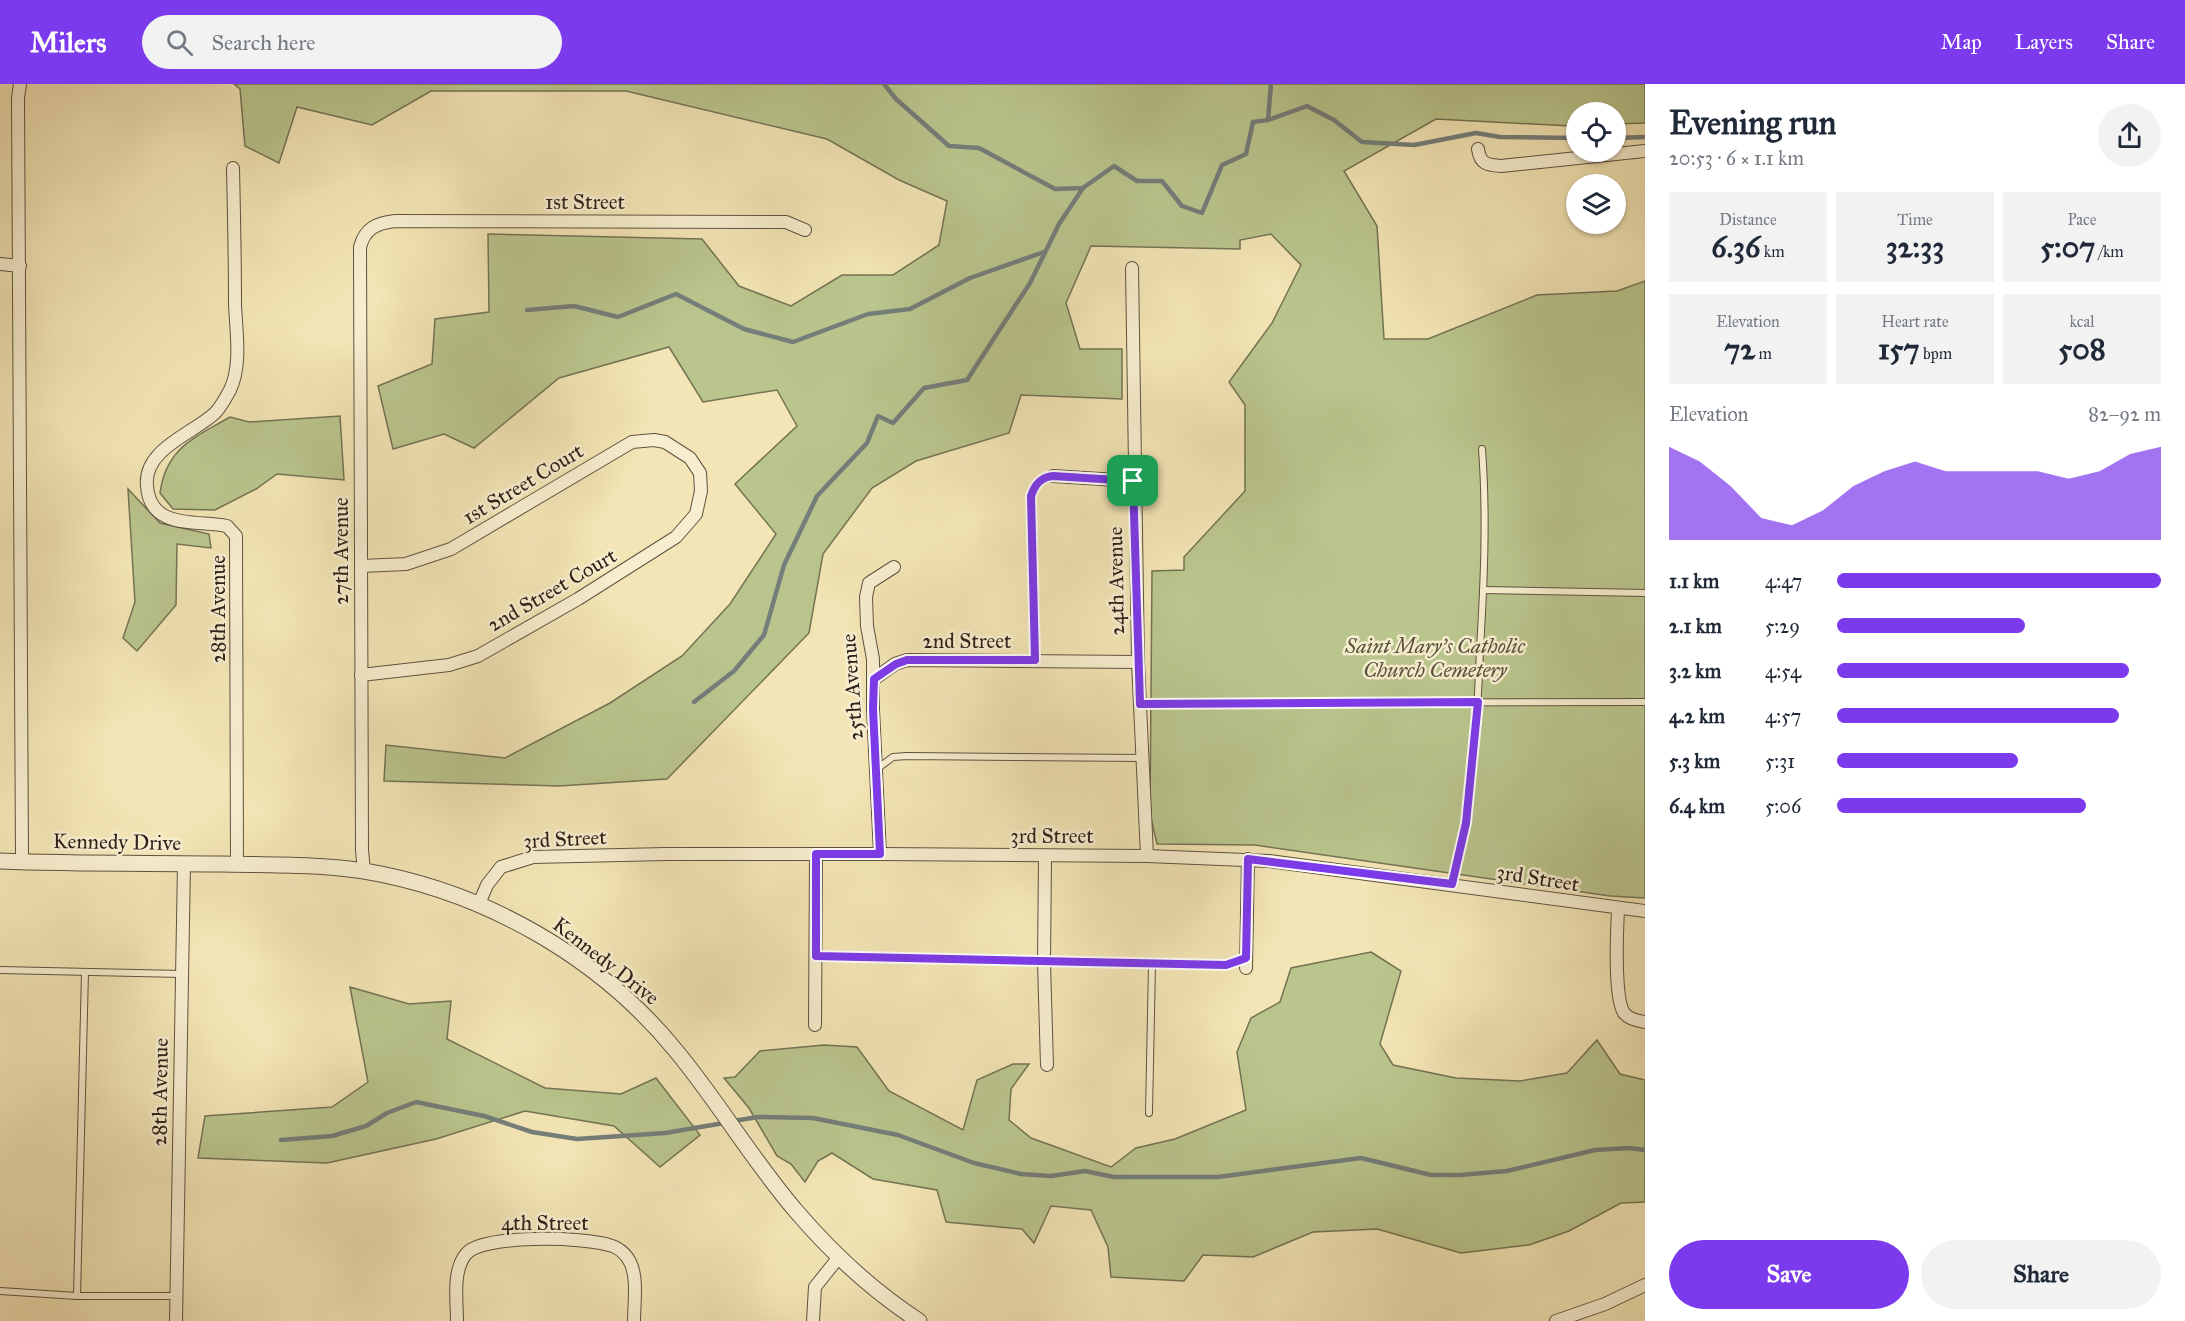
<!DOCTYPE html>
<html lang="en">
<head>
<meta charset="utf-8">
<style>
	body { margin:0; font-family:"IM FELL Great Primer",serif; background:#f2f2f3; color:#1f2937; height:100vh; display:flex; flex-direction:column; font-size:22px; white-space:nowrap }
	* { box-sizing:border-box; margin:0 }
	p { font-size:20px; color:#747a83 }
	.icon { flex:none; width:33px; height:33px; fill:none; stroke:currentColor; stroke-width:2; stroke-linecap:round; stroke-linejoin:round }
	.map { position:relative; flex:1; overflow:hidden }
	.side { display:flex; flex-direction:column; background:#fff; width:540px }
	.side>* { flex:none }
	.tools { position:absolute; left:1566px; top:18px; display:grid; gap:12px }
	.tools a { display:grid; place-items:center; width:60px; height:60px; border-radius:50%; background:#fff; box-shadow:0 2px 4px #0004; font-size:30px }
	.pin { position:absolute; display:grid; place-items:center; width:51px; height:51px; color:#fff; margin:-26px; border-radius:12px; box-shadow:0 3px 9px #0006 }
	.round { display:grid; place-items:center; flex:none; width:63px; height:63px; border-radius:32px; background:#f2f2f3 }
	.overview { display:flex; align-items:center; justify-content:space-between; height:102px; padding:0 24px }
	h1 { font-size:33px; font-weight:800; line-height:45px }
	.metrics { display:grid; grid-template-columns:repeat(3,1fr); gap:9px; height:102px; padding:6px 24px }
	.metrics div { display:grid; align-content:center; border-radius:0px; background:#f2f2f3; text-align:center }
	.metrics b { font-size:30px; font-weight:800 }
	.metrics small { font-size:16px; font-weight:400 }
	.metrics p { font-size:16px }
	.chart { height:168px; padding:12px 24px }
	.chart p { display:flex; justify-content:space-between }
	.chart svg { width:100%; height:108px; margin-top:6px; fill:#7c3aed; opacity:.7 }
	.action { display:flex; gap:12px; margin-top:auto; padding:12px 24px }
	.action a { flex:1; height:69px; border-radius:36px; background:#7c3aed; color:#fff; font-size:24px; font-weight:800; line-height:69px; text-align:center }
	.action a+a { background:#f2f2f3; color:#1f2937 }
	ul { padding:0 24px; list-style:none; font-size:20px }
	li { display:grid; grid-template-columns:96px 72px 1fr; align-items:center; height:45px }
	li i { height:15px; border-radius:8px; background:#7c3aed }
	header { display:flex; align-items:center; gap:36px; box-sizing:border-box; height:84px; padding:0 30px; background:#7c3aed; color:#fff }
	header strong { font-size:28px }
	nav { display:flex; gap:33px; margin-inline-start:auto; font-size:21px }
	.search { width:420px; height:54px; background:#f2f2f3; display:flex; align-items:center; gap:15px; box-sizing:border-box; padding:0 21px; border-radius:33px; color:#747a83; font-size:22px }
	main { display:flex; flex:1; min-height:0 }
	.map>svg:first-child { display:block }
	.green { fill:#bac58d; stroke:#747354; stroke-width:1.5 }
	.lines { fill:none; stroke-linecap:round; stroke-linejoin:round }
	.stream { stroke:#747e7a; stroke-width:4.5 }
	.service-casing { stroke:#605241; stroke-width:8 }
	.minor-casing { stroke:#605241; stroke-width:14 }
	.tertiary-casing { stroke:#605241; stroke-width:17 }
	.service { stroke:#f7eecf; stroke-width:6 }
	.minor { stroke:#f7eecf; stroke-width:12 }
	.tertiary { stroke:#f7eecf; stroke-width:15 }
	.route-casing { stroke:#fff; stroke-width:12 }
	.route { stroke:#7c3aed; stroke-width:8 }
	.labels { text-anchor:middle; dominant-baseline:central; stroke-width:5; stroke-linejoin:round; paint-order:stroke }
	.street-label { font-size:21px; fill:#2f211a; stroke:#f7eecf }
	.park-label { font-size:21px; font-style:italic; fill:#59523c; stroke:#f7eecf }
</style>
</head>
<body>
<header>
<strong>Milers</strong>
<div class="search"><svg class="icon" aria-label="search" viewBox="0 0 24 24"><circle cx="10" cy="10" r="6"/><path d="M15 15l6 6"/></svg>Search here</div>
<nav><a>Map</a><a>Layers</a><a>Share</a></nav>
</header>
<main>
<div class="map">
<svg width="1645" height="1237" viewBox="0 0 1645 1237">
	<rect width="100%" height="100%" fill="#f3e5b5"/>
	<filter id="stains"><feTurbulence type="fractalNoise" baseFrequency=".00333" numOctaves="4"/><feColorMatrix values="0 0 0 0 .2 0 0 0 0 .09 0 0 0 0 .02 0 0 0 .5 -.17"/></filter>
	<radialGradient id="worn" r=".72"><stop offset=".6" stop-color="#630" stop-opacity="0"/><stop offset="1" stop-color="#630" stop-opacity=".3"/></radialGradient>
	<g class="green">
		<polygon points="234,0 1645,0 1645,39 1616,40 1616,28 1576,28 1576,41 1571,42 1436,35 1344,87 1377,142 1384,255 1428,255 1537,211 1617,207 1645,197 1645,814 1610,812 1255,761 1157,760 1150,730 1152,487 1184,486 1184,473 1245,407 1245,321 1229,298 1272,239 1301,181 1271,150 1240,156 1240,165 1091,162 1066,219 1080,265 1122,265 1122,315 1021,311 1009,349 916,377 872,404 823,470 809,549 667,695 559,702 384,697 386,661 505,674 610,619 682,572 730,520 776,450 735,400 797,342 777,306 703,318 669,263 559,294 474,364 444,350 393,365 378,302 432,280 435,235 489,228 488,150 702,155 739,202 791,222 842,191 893,191 939,161 947,117 899,96 827,55 626,7 431,7 372,41 297,23 279,79 245,62 240,5"/>
		<path d="M 340,332 L 344,396 L 277,390 L 256,405 L 215,426 L 173,425 L 160,409 C 166,364 194,354 230,333 L 249,338 Z"/>
		<polygon points="128,405 160,439 209,450 211,464 177,460 176,521 137,567 123,554 135,518"/>
		<polygon points="1371,868 1401,887 1380,960 1393,981 1456,994 1520,997 1567,989 1597,956 1620,990 1645,996 1645,1118 1621,1119 1569,1147 1529,1161 1461,1169 1377,1145 1313,1148 1253,1173 1203,1171 1184,1197 1111,1193 1108,1163 1091,1126 1051,1122 1034,1159 1022,1145 946,1138 937,1106 873,1095 832,1069 818,1077 805,1098 791,1080 777,1072 749,1024 724,994 735,993 760,967 824,961 857,963 889,1007 963,1046 977,996 1013,980 1029,980 1011,1005 1009,1036 1031,1054 1111,1083 1136,1064 1175,1055 1246,1026 1237,968 1251,934 1280,918 1291,884"/>
		<polygon points="350,903 409,920 451,917 447,955 545,1004 621,1010 656,994 700,1051 660,1083 614,1042 525,1027 436,1055 327,1079 198,1074 205,1032 332,1023 368,998"/>
	</g>
	<g class="lines">
		<g class="stream">
			<polyline points="884,0 896,15 949,62 979,64 1055,105 1083,104 1114,82 1137,97 1162,97 1182,122 1202,129 1222,81 1246,70 1253,38 1268,36 1307,22 1334,36 1362,58 1414,61 1476,49 1500,53 1576,54"/>
			<polyline points="1268,36 1271,0"/>
			<polyline points="1616,54 1645,53"/>
			<polyline points="527,226 574,222 618,233 676,210 744,245 793,258 868,230 910,225 970,194 1044,168"/>
			<polyline points="694,618 734,587 764,551 784,481 817,412 867,359 878,332 893,339 924,304 967,296 1030,199 1059,140 1083,104"/>
			<polyline points="733,1037 758,1033 813,1034 898,1051 974,1079 1021,1090 1051,1092 1085,1087 1114,1093 1218,1093 1361,1074 1431,1091 1460,1091 1507,1087 1595,1066 1629,1064 1645,1066"/>
			<polyline points="281,1056 332,1052 366,1042 387,1029 416,1018 484,1032 532,1048 577,1055 665,1049 724,1039"/>
		</g>
		<defs>
			<g id="service">
				<polyline points="1483,506 1645,509"/>
				<polyline points="1036,576 1031,412 1038,398 1053,392"/>
				<polyline points="1140,619 1645,618"/>
				<polyline points="878,684 893,673 907,672 1142,674"/>
				<path d="M 1452,800 C 1472,723 1477,644 1480,565 C 1484,498 1487,432 1482,365"/>
				<polyline points="816,872 1226,881 1245,874"/>
				<polyline points="0,886 182,890"/>
				<polyline points="1149,1029 1152,880"/>
				<polyline points="0,1207 77,1212 176,1212"/>
				<polyline points="77,1212 85,888"/>
			</g>
			<g id="minor">
				<polyline points="20,0 18,14 22,777"/>
				<path d="M 1478,65 C 1480,80 1487,81 1501,82 L 1645,67"/>
				<path d="M 233,84 C 234,129 235,175 235,220 C 236,247 242,281 230,306 C 226,313 221,323 215,329 C 194,349 143,365 147,402 C 150,446 197,436 227,442 L 236,452 L 237,780"/>
				<polyline points="0,180 20,182"/>
				<polyline points="1132,184 1138,578 1147,772"/>
				<polyline points="1053,392 1133,397"/>
				<polyline points="361,482 406,480 451,465 632,358 654,356 665,358 690,374 700,389 701,407 696,430 676,453 578,515 478,572 449,581 361,591"/>
				<polyline points="874,595 895,580 907,576 1138,578"/>
				<polyline points="880,770 873,625 873,575 867,542 866,513 869,499 894,483"/>
				<polyline points="1045,772 1044,879 1047,981"/>
				<path d="M 364,788 L 362,766 L 360,163 C 365,144 377,139 395,137 L 786,138 L 805,146"/>
				<polyline points="479,820 487,801 501,783 533,773 666,770 880,770 1147,772 1269,777 1645,827"/>
				<path d="M 1618,826 C 1617,845 1614,914 1624,929 C 1629,935 1637,937 1645,938"/>
				<polyline points="1246,884 1248,775"/>
				<polyline points="815,941 816,770"/>
				<polyline points="176,1237 184,780"/>
				<path d="M 457,1237 C 457,1217 452,1187 466,1170 C 482,1150 584,1153 609,1161 C 618,1163 626,1170 630,1178 C 638,1193 634,1220 634,1237"/>
				<polyline points="813,1237 815,1203 839,1173"/>
				<polyline points="1556,1237 1605,1220 1645,1201"/>
			</g>
			<path id="tertiary" d="M 0,777 C 73,780 147,779 221,780 C 268,781 317,780 364,787 C 484,807 600,873 677,968 C 719,1019 753,1077 796,1127 C 831,1168 873,1207 919,1237"/>
		</defs>
		<use href="#service" class="service-casing"/>
		<use href="#minor" class="minor-casing"/>
		<use href="#tertiary" class="tertiary-casing"/>
		<use href="#service" class="service"/>
		<use href="#minor" class="minor"/>
		<use href="#tertiary" class="tertiary"/>
	</g>
	<g class="lines">
		<defs>
			<path id="route" d="M 1053,392 L 1133,397 L 1140,620 L 1478,618 L 1466,739 L 1452,800 L 1248,775 L 1246,874 L 1226,881 L 816,872 L 816,770 L 880,770 L 873,625 L 874,595 L 896,580 L 907,576 L 1035,576 L 1031,412 C 1035,400 1041,393 1053,392 Z"/>
		</defs>
		<use href="#route" class="route-casing"/>
		<use href="#route" class="route"/>
	</g>
	<g class="labels">
		<g class="street-label">
			<text x="585" y="118">1st Street</text>
			<text transform="translate(523 400) rotate(-31)">1st Street Court</text>
			<text transform="translate(341 467) rotate(-90)">27th Avenue</text>
			<text transform="translate(1116 497) rotate(-91)">24th Avenue</text>
			<text transform="translate(552 506) rotate(-30)">2nd Street Court</text>
			<text transform="translate(218 525) rotate(-90)">28th Avenue</text>
			<text x="967" y="557">2nd Street</text>
			<text transform="translate(852 603) rotate(-94)">25th Avenue</text>
			<text x="1052" y="752">3rd Street</text>
			<text transform="translate(565 755) rotate(-3)">3rd Street</text>
			<text transform="translate(117 758) rotate(1)">Kennedy Drive</text>
			<text transform="translate(1538 794) rotate(9)">3rd Street</text>
			<text transform="translate(606 877) rotate(38)">Kennedy Drive</text>
			<text transform="translate(160 1008) rotate(-89)">28th Avenue</text>
			<text x="545" y="1139">4th Street</text>
		</g>
		<g class="park-label">
			<text x="1435" y="562">Saint Mary's Catholic<tspan x="1435" dy="24">Church Cemetery</tspan></text>
		</g>
	</g>
	<rect width="100%" height="100%" filter="url(#stains)"/>
	<rect width="100%" height="100%" fill="url(#worn)"/>
</svg>
<div class="tools">
<a><svg class="icon" aria-label="locate" viewBox="0 0 24 24"><circle cx="12" cy="12" r="6"/><path d="M12 2v4M12 18v4M2 12h4M18 12h4"/></svg></a>
<a><svg class="icon" aria-label="layers" viewBox="0 0 24 24"><path d="M12 4l9 5-9 5-9-5zM3 14l9 5 9-5"/></svg></a>
</div>
<div class="pin" style="left:1133px;top:397px;background:#1e9e55"><svg class="icon" aria-label="arrive" viewBox="0 0 24 24"><path d="M6 21V4h12l-3 4 3 4H6"/></svg></div>
</div>
<section class="side">
<div class="overview"><div><h1>Evening run</h1><p>20:53 · 6 × 1.1 km</p></div><a class="round"><svg class="icon" aria-label="share" viewBox="0 0 24 24"><path d="M12 15V3M7 8l5-5 5 5M5 13v7h14v-7"/></svg></a></div>
<div class="metrics">
<div><p>Distance</p><b>6.36<small> km</small></b></div>
<div><p>Time</p><b>32:33</b></div>
<div><p>Pace</p><b>5:07<small> /km</small></b></div>
</div>
<div class="metrics">
<div><p>Elevation</p><b>72<small> m</small></b></div>
<div><p>Heart rate</p><b>157<small> bpm</small></b></div>
<div><p>kcal</p><b>508</b></div>
</div>
<div class="chart"><p><span>Elevation</span>82–92 m</p>
<svg viewBox="0 0 160 44" preserveAspectRatio="none"><path d="M0 44V6L10 12L20 22L30 35L40 38L50 32L60 22L70 16L80 12L90 16L100 16L110 16L120 16L130 19L140 16L150 9L160 6V44z"/></svg>
</div>
<ul>
<li><b>1.1 km</b>4:47<i style="width:100%"></i></li>
<li><b>2.1 km</b>5:29<i style="width:58%"></i></li>
<li><b>3.2 km</b>4:54<i style="width:90%"></i></li>
<li><b>4.2 km</b>4:57<i style="width:87%"></i></li>
<li><b>5.3 km</b>5:31<i style="width:56%"></i></li>
<li><b>6.4 km</b>5:06<i style="width:77%"></i></li>
</ul>
<div class="action"><a>Save</a><a>Share</a></div>
</section>
</main>
</body>
</html>
